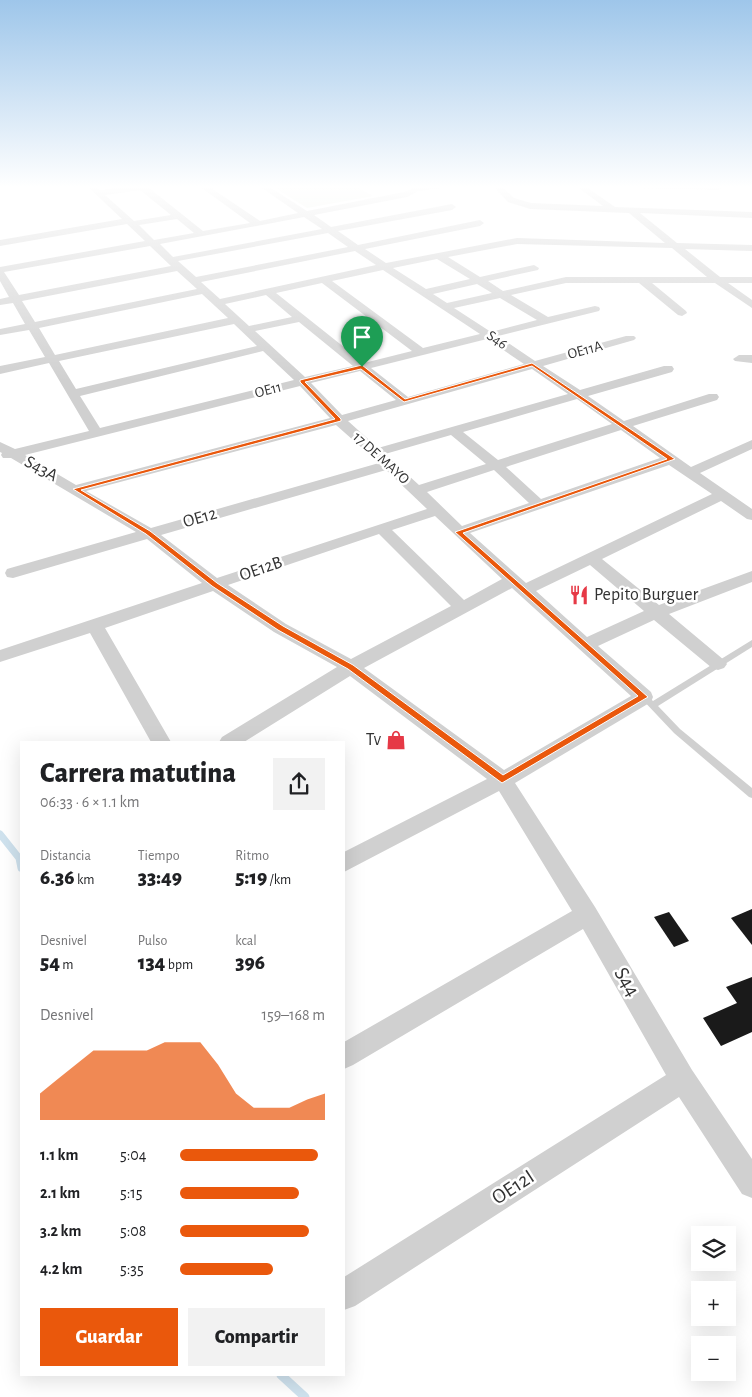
<!DOCTYPE html>
<html lang="es">
<head>
<meta charset="utf-8">
<style>
	body { margin:0; font-family:"Alegreya Sans",sans-serif; background:#f2f2f2; color:#202124; height:100vh; display:flex; flex-direction:column; font-size:19px; white-space:nowrap }
	* { box-sizing:border-box; margin:0 }
	p { font-size:16px; color:#757577 }
	.icon { flex:none; width:28px; height:28px; fill:none; stroke:currentColor; stroke-width:2; stroke-linecap:round; stroke-linejoin:round }
	.map { position:relative; flex:1; overflow:hidden }
	.drawer { position:absolute; left:20px; top:741px; width:325px; height:635px; display:flex; flex-direction:column; background:#fff; border-radius:0px; box-shadow:0 5px 20px #0002 }
	.drawer>* { flex:none }
	.controls { position:absolute; left:691px; top:1226px; display:grid; gap:10px }
	.controls a { display:grid; place-items:center; width:45px; height:45px; border-radius:0px; background:#fff; box-shadow:0 5px 20px #0002; font-size:25px }
	.pin { position:absolute; display:grid; place-items:center; width:42px; height:42px; color:#fff; margin:-51px -21px; border-radius:50% 50% 50% 0; rotate:-45deg; box-shadow:0 0 5px #0007 }
	.pin .icon { rotate:45deg }
	.round { display:grid; place-items:center; flex:none; width:52px; height:52px; border-radius:0px; background:#f2f2f2 }
	.summary { display:flex; align-items:center; justify-content:space-between; height:85px; padding:0 20px }
	h1 { font-size:28px; font-weight:800; line-height:38px }
	.metrics { display:grid; grid-template-columns:repeat(3,1fr); gap:8px; height:85px; padding:5px 20px }
	.metrics div { display:grid; align-content:center }
	.metrics b { font-size:21px; font-weight:800 }
	.metrics small { font-size:14px; font-weight:400 }
	.metrics p { font-size:14px }
	.chart { height:140px; padding:10px 20px }
	.chart p { display:flex; justify-content:space-between }
	.chart svg { width:100%; height:90px; margin-top:5px; fill:#ea580c; opacity:.7 }
	.primary-button { display:flex; gap:10px; margin-top:auto; padding:10px 20px }
	.primary-button a { flex:1; height:58px; border-radius:0px; background:#ea580c; color:#fff; font-size:20px; font-weight:800; line-height:58px; text-align:center }
	.primary-button a+a { background:#f2f2f2; color:#202124 }
	ul { padding:0 20px; list-style:none; font-size:16px }
	li { display:grid; grid-template-columns:80px 60px 1fr; align-items:center; height:38px }
	li i { height:12px; border-radius:6px; background:#ea580c }
	.map>svg:first-child { display:block }
	.green { fill:#e6ecdf }
	.lines { fill:none; stroke-linecap:round; stroke-linejoin:round }
	.stream-far1 { stroke:#cfe2ee; stroke-width:7 }
	.stream { stroke:#cfe2ee; stroke-width:9 }
	.building { fill:#1a1a1a }
	.service { fill:#d0d0d0; fill-rule:evenodd }
	.minor { fill:#d0d0d0; fill-rule:evenodd }
	.route { fill:#ea580c; stroke:#fff; fill-rule:evenodd }
	.labels { text-anchor:middle; dominant-baseline:central; stroke-width:5; stroke-linejoin:round; paint-order:stroke }
	.far-street-label { font-size:15px; fill:#333; stroke:#fff }
	.street-label { font-size:18px; fill:#333; stroke:#fff }
	.poi-label { font-size:18px; fill:#333; stroke:#fff; text-anchor:start }
	.near-street-label { font-size:21px; fill:#333; stroke:#fff }
</style>
</head>
<body>
<div class="map">
<svg width="752" height="1397" viewBox="0 0 752 1397">
	<rect width="100%" height="100%" fill="#fff"/>
	<polygon class="green" points="272,186 355,186 373,196 307,208"/>
	<g class="lines">
		<polyline class="stream-far1" points="0,834 19,858 21,868"/>
		<polyline class="stream" points="281,1375 305,1397"/>
	</g>
	<g class="building">
		<polygon points="752,909 752,945 731,918"/>
		<polygon points="669,912 689,941 674,947 654,917"/>
		<polygon points="752,977 752,1032 721,1046 703,1018 737,1003 726,987"/>
	</g>
	<g class="lines">
		<polygon class="service" points="752,640 752,647 658,706 680,729 752,788 752,798 749,797 674,733 640,697 644,694 647,695 653,701"/>
		<g class="minor">
			<path d="M 87,186 L 96,186 L 100,190 L 133,186 L 153,186 L 149,188 L 203,231 L 250,223 L 199,186 L 208,186 L 260,221 L 298,213 L 259,186 L 268,186 L 307,211 L 404,192 L 416,187 L 447,186 L 443,188 L 418,191 L 407,197 L 314,215 L 331,227 L 452,204 L 456,207 L 452,210 L 338,231 L 358,245 L 480,220 L 484,223 L 480,226 L 365,249 L 386,263 L 517,238 L 665,243 L 629,213 L 530,209 L 508,202 L 493,186 L 501,186 L 514,198 L 531,203 L 603,206 L 576,186 L 585,186 L 615,207 L 752,212 L 752,218 L 640,213 L 677,243 L 752,245 L 752,251 L 685,249 L 720,277 L 752,277 L 752,283 L 728,283 L 752,300 L 752,308 L 715,283 L 652,283 L 686,311 L 687,313 L 682,316 L 678,315 L 639,283 L 566,283 L 511,295 L 548,317 L 595,306 L 599,307 L 600,309 L 599,311 L 498,336 L 535,361 L 626,336 L 634,336 L 636,338 L 634,340 L 543,366 L 580,390 L 664,366 L 672,366 L 674,369 L 672,372 L 588,396 L 624,421 L 709,394 L 717,394 L 719,397 L 717,400 L 633,426 L 691,467 L 752,440 L 752,449 L 700,473 L 752,509 L 752,520 L 747,519 L 721,501 L 602,559 L 659,605 L 752,571 L 752,582 L 669,614 L 724,660 L 727,664 L 724,668 L 718,670 L 712,668 L 654,620 L 598,646 L 651,692 L 653,697 L 651,702 L 515,783 L 595,907 L 692,1070 L 752,1159 L 752,1198 L 742,1194 L 679,1097 L 355,1306 L 344,1310 L 344,1277 L 666,1075 L 583,929 L 353,1065 L 344,1069 L 344,1042 L 572,911 L 499,791 L 344,872 L 344,852 L 487,779 L 350,676 L 244,742 L 219,742 L 222,737 L 337,667 L 274,632 L 213,591 L 105,628 L 171,742 L 151,742 L 90,633 L 0,662 L 0,650 L 202,583 L 147,539 L 13,578 L 7,577 L 5,573 L 7,569 L 136,532 L 11,458 L 3,458 L 1,455 L 2,453 L 0,452 L 0,442 L 15,449 L 89,431 L 49,363 L 0,374 L 0,366 L 45,357 L 29,330 L 0,335 L 0,329 L 25,324 L 13,303 L 0,305 L 0,299 L 9,297 L 0,281 L 0,267 L 145,241 L 127,224 L 0,246 L 0,240 L 122,219 ZM 140,190 L 171,215 L 134,221 L 105,195 ZM 304,217 L 322,229 L 173,257 L 160,244 ZM 177,219 L 194,233 L 154,240 L 139,225 ZM 328,233 L 348,247 L 196,277 L 178,261 ZM 517,244 L 672,248 L 707,277 L 566,277 L 503,291 L 488,281 L 538,270 L 539,268 L 534,265 L 480,277 L 448,257 ZM 150,246 L 171,266 L 19,295 L 4,272 ZM 355,251 L 376,265 L 220,299 L 201,282 ZM 437,259 L 470,279 L 426,289 L 393,268 ZM 383,270 L 480,334 L 423,348 L 332,281 ZM 177,271 L 197,289 L 35,322 L 22,301 ZM 322,283 L 412,351 L 364,363 L 276,293 ZM 477,284 L 492,293 L 447,303 L 433,294 ZM 202,294 L 228,318 L 55,355 L 39,328 ZM 266,295 L 292,317 L 249,326 L 225,304 ZM 500,298 L 537,320 L 491,332 L 454,308 ZM 299,322 L 353,366 L 305,377 L 255,331 ZM 234,324 L 257,346 L 76,389 L 59,361 ZM 487,339 L 524,364 L 408,397 L 371,368 ZM 263,351 L 294,380 L 100,428 L 80,396 ZM 532,369 L 568,394 L 378,448 L 348,421 ZM 360,371 L 396,400 L 342,415 L 311,383 ZM 300,386 L 330,418 L 76,485 L 25,455 ZM 577,399 L 612,424 L 498,460 L 463,432 ZM 336,425 L 379,463 L 151,528 L 86,491 ZM 621,430 L 660,458 L 541,499 L 506,467 ZM 451,435 L 486,464 L 419,485 L 385,454 ZM 669,465 L 712,494 L 526,583 L 470,533 ZM 386,470 L 427,509 L 217,578 L 161,535 ZM 494,470 L 529,503 L 462,526 L 427,492 ZM 435,516 L 502,579 L 464,600 L 392,530 ZM 379,534 L 451,606 L 351,659 L 286,624 L 228,585 ZM 590,565 L 644,611 L 587,637 L 536,591 ZM 512,588 L 631,696 L 504,770 L 364,668 Z"/>
			<polygon points="635,186 720,186 722,188 718,190 639,188"/>
			<polygon points="739,355 752,355 752,363 735,361 733,359"/>
		</g>
	</g>
	<linearGradient id="sky" x2="0" y2="1"><stop stop-color="#9ec6ea"/><stop offset="0.49" stop-color="#fff"/><stop offset="1" stop-color="#fff" stop-opacity="0"/></linearGradient>
	<rect width="752" height="381" fill="url(#sky)"/>
	<path class="route" d="M 532,363 L 675,459 L 463,533 L 648,697 L 502,783 L 348,669 L 278,630 L 212,586 L 146,534 L 73,489 L 335,419 L 300,382 L 300,380 L 362,365 L 405,399 ZM 532,366 L 667,459 L 455,532 L 638,696 L 503,775 L 353,665 L 283,626 L 217,583 L 150,531 L 81,490 L 341,421 L 341,419 L 305,382 L 361,369 L 404,402 Z"/>
	<defs>
		<symbol id="restaurant-bare" viewBox="-9 -9 18 18"><path d="M-5-6h1v4h1v-4h1v4h1v-4h1v5L-1.5 .5V6h-2V.5L-5-1ZM5-6V6H3V1.5H1.5Q1.5-4 5-6Z" fill="#e63946" stroke="#fff" stroke-width="2.5" paint-order="stroke"/></symbol>
		<symbol id="shop-bare" viewBox="-9 -9 18 18"><path d="M-5-2.5h2.3a2.7 3.5 0 0 1 5.4 0H5L5.5 6h-11ZM-1.5-2.5h3a1.5 2.3 0 0 0-3 0Z" fill="#e63946" stroke="#fff" stroke-width="2.5" paint-order="stroke"/></symbol>
	</defs>
	<g fill-rule="evenodd">
		<use href="#restaurant-bare" x="565" y="581" width="28" height="28"/>
		<use href="#shop-bare" x="382" y="726" width="28" height="28"/>
	</g>
	<g class="labels">
		<g class="far-street-label">
			<text transform="translate(497 340) rotate(34)">S46</text>
			<text transform="translate(585 350) rotate(-15)">OE11A</text>
			<text transform="translate(268 390) rotate(-14)">OE11</text>
			<text transform="translate(381 458) rotate(42)">17 DE MAYO</text>
		</g>
		<g class="street-label">
			<text transform="translate(41 469) rotate(29)">S43A</text>
			<text transform="translate(200 518) rotate(-16)">OE12</text>
			<text transform="translate(261 569) rotate(-19)">OE12B</text>
		</g>
		<g class="poi-label">
			<text x="594" y="595">Pepito Burguer</text>
			<text x="381" y="740" text-anchor="end">Tv</text>
		</g>
		<g class="near-street-label">
			<text transform="translate(627 982) rotate(60)">S44</text>
			<text transform="translate(513 1187) rotate(-33)">OE12I</text>
		</g>
	</g>
</svg>
<div class="controls">
<a><svg class="icon" aria-label="layers" viewBox="0 0 24 24"><path d="M12 4l9 5-9 5-9-5zM3 14l9 5 9-5"/></svg></a>
<a>+</a>
<a>−</a>
</div>
<div class="pin" style="left:362px;top:367px;background:#1e9e55"><svg class="icon" aria-label="arrive" viewBox="0 0 24 24"><path d="M6 21V4h12l-3 4 3 4H6"/></svg></div>
<section class="drawer">
<div class="summary"><div><h1>Carrera matutina</h1><p>06:33 · 6 × 1.1 km</p></div><a class="round"><svg class="icon" aria-label="share" viewBox="0 0 24 24"><path d="M12 15V3M7 8l5-5 5 5M5 13v7h14v-7"/></svg></a></div>
<div class="metrics">
<div><p>Distancia</p><b>6.36<small> km</small></b></div>
<div><p>Tiempo</p><b>33:49</b></div>
<div><p>Ritmo</p><b>5:19<small> /km</small></b></div>
</div>
<div class="metrics">
<div><p>Desnivel</p><b>54<small> m</small></b></div>
<div><p>Pulso</p><b>134<small> bpm</small></b></div>
<div><p>kcal</p><b>396</b></div>
</div>
<div class="chart"><p><span>Desnivel</span>159–168 m</p>
<svg viewBox="0 0 160 44" preserveAspectRatio="none"><path d="M0 44V31L10 24L20 17L30 10L40 10L50 10L60 10L70 6L80 6L90 6L100 17L110 31L120 38L130 38L140 38L150 34L160 31V44z"/></svg>
</div>
<ul>
<li><b>1.1 km</b>5:04<i style="width:95%"></i></li>
<li><b>2.1 km</b>5:15<i style="width:82%"></i></li>
<li><b>3.2 km</b>5:08<i style="width:89%"></i></li>
<li><b>4.2 km</b>5:35<i style="width:64%"></i></li>
</ul>
<div class="primary-button"><a>Guardar</a><a>Compartir</a></div>
</section>
</div>
</body>
</html>
